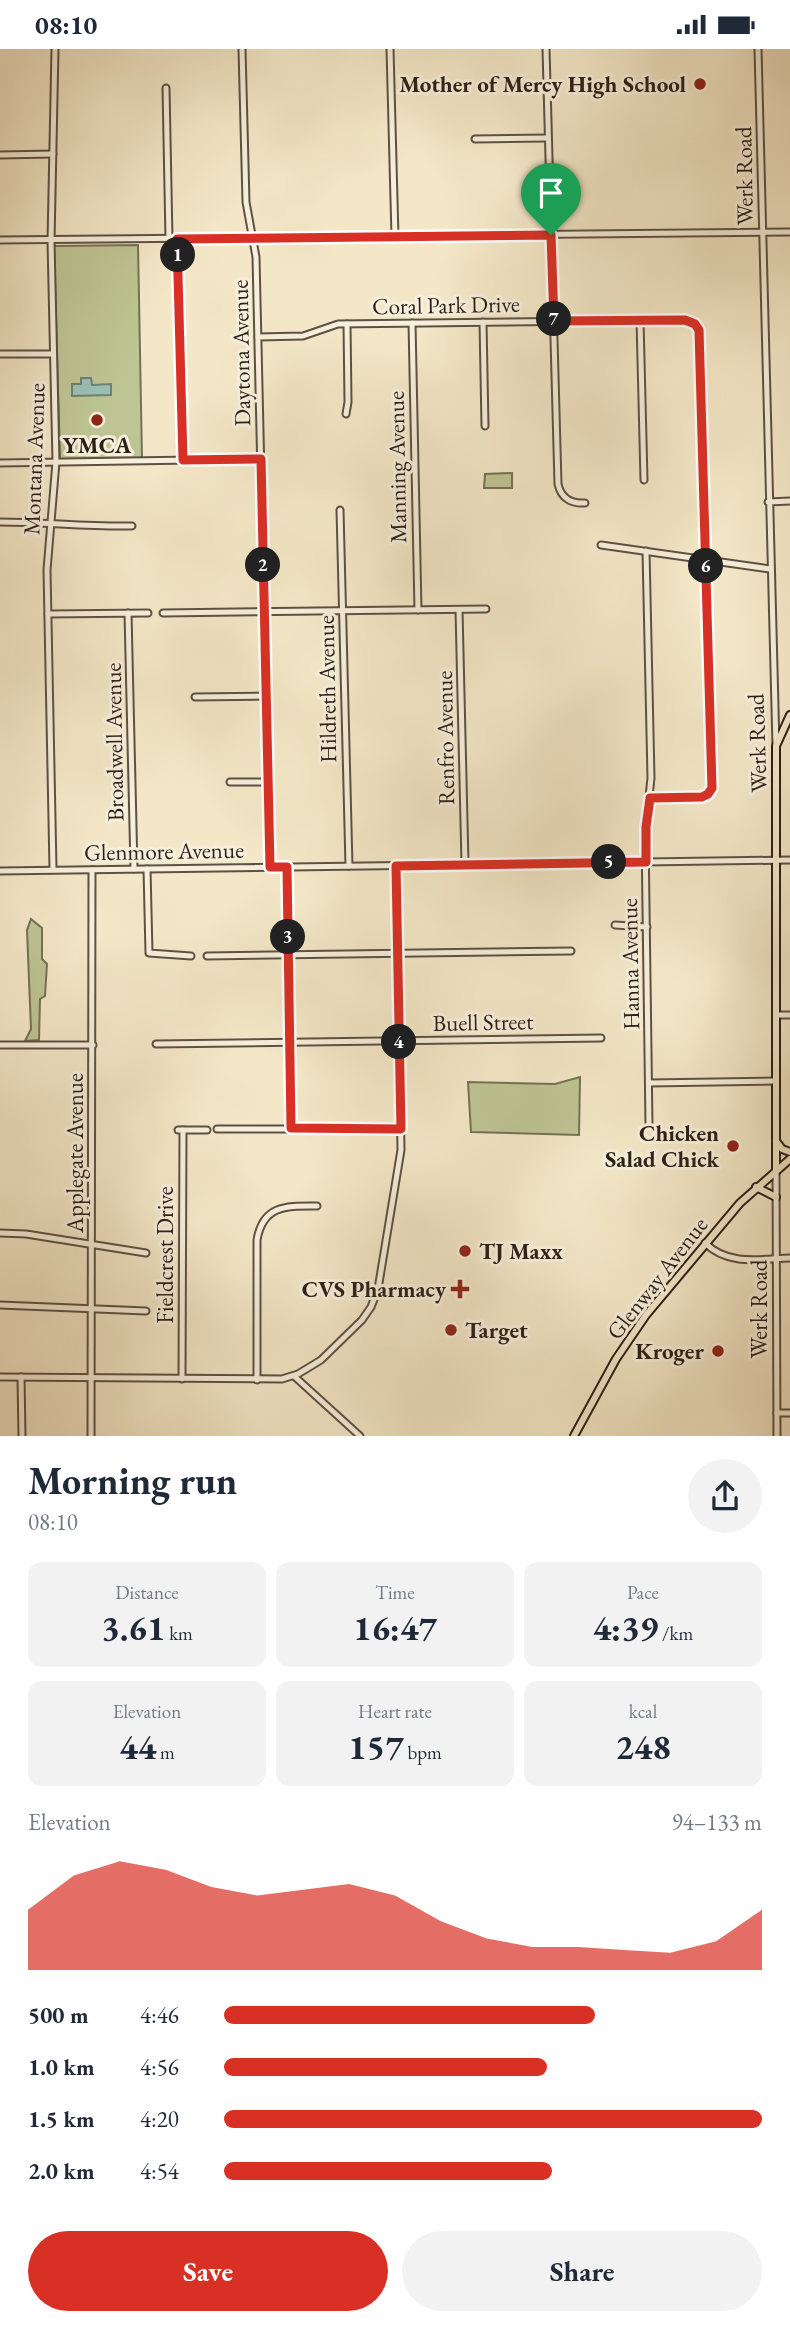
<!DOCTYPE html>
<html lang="en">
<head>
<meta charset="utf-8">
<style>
	body { margin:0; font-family:"EB Garamond",serif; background:#f2f2f3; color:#1f2937; height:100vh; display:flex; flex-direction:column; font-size:26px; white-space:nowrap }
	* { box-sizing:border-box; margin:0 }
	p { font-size:23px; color:#747a83 }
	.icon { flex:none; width:38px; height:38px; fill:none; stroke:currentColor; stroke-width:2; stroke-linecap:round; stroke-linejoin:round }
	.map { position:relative; height:1387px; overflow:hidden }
	.drawer { display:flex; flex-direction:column; background:#fff; flex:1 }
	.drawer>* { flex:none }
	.pin { position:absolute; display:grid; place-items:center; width:60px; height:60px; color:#fff; margin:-72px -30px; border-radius:50% 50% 50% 0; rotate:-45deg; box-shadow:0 0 7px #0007 }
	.pin .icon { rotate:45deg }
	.km { position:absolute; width:35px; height:35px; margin:-18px; border-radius:50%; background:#222; color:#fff; font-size:19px; line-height:35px; text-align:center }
	.round { display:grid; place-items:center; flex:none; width:74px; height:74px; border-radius:37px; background:#f2f2f3 }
	.overview { display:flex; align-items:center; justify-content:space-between; height:119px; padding:0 28px }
	h1 { font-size:38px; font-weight:700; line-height:52px }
	.figures { display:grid; grid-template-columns:repeat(3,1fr); gap:10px; height:119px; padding:7px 28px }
	.figures div { display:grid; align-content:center; border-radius:14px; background:#f2f2f3; text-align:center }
	.figures b { font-size:35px; font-weight:700 }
	.figures small { font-size:19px; font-weight:400 }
	.figures p { font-size:19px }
	.chart { height:196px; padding:14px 28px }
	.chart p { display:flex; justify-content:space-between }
	.chart svg { width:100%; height:126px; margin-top:7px; fill:#d93025; opacity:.7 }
	.primary-button { display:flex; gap:14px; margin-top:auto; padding:14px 28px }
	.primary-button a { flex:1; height:80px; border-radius:42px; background:#d93025; color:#fff; font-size:28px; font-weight:700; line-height:80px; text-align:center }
	.primary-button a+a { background:#f2f2f3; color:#1f2937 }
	ul { padding:0 28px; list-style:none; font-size:23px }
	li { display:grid; grid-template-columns:112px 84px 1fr; align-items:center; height:52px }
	li i { height:18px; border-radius:9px; background:#d93025 }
	.status { display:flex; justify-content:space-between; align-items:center; height:49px; padding:0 35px; background:#fff; direction:ltr }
	.status svg { height:19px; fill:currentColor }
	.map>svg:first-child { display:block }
	.green { fill:#bec493; stroke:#747256; stroke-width:2 }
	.water { fill:#9bc0b5; stroke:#6e8076; stroke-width:2 }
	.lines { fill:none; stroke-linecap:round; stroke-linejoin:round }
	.minor-casing { stroke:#5d5144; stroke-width:9 }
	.major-casing { stroke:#2b1f18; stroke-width:10 }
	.minor { stroke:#f7efdb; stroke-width:5 }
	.major { stroke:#f3e7c7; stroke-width:6 }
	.route-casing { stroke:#fff; stroke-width:14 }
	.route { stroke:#d93025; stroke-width:9 }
	.poi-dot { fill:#8f2418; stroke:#f7efdb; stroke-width:2.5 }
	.labels { text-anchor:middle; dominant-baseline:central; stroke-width:6; stroke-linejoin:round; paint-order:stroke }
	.poi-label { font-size:23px; font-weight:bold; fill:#2b1f18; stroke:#f7efdb; text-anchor:end }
	.street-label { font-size:23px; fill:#2b1f18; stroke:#f7efdb }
</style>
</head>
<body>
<div class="status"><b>08:10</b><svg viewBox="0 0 49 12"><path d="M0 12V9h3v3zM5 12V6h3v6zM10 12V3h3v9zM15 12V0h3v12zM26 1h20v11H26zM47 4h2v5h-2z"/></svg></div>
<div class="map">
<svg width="790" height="1387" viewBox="0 0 790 1387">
	<rect width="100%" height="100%" fill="#f3e7c7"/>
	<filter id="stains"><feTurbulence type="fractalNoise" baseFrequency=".00286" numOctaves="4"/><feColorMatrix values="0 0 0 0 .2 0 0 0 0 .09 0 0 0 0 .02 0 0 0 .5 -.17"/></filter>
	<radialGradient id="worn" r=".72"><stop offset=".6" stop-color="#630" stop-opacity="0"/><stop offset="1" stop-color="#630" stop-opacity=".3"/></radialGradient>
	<g class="green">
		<polygon points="138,196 142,409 60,410 54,197"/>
		<polygon points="512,424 512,439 484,439 485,425"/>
		<polygon points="31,870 42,879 42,910 47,915 45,947 40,950 39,991 25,992 31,980 27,881"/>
		<polygon points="580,1028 579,1086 471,1083 468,1033 555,1035"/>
	</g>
	<polygon class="water" points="81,329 91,329 92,336 111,335 111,346 72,347 72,335 81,335"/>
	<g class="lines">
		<defs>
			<g id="minor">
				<polyline points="242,0 246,153 256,208 270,818"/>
				<polyline points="390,0 395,188"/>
				<path d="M 546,0 L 558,435 C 561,449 571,455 585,454"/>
				<polyline points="758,0 776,697"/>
				<polyline points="166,39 169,190"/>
				<polyline points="475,90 548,89"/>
				<polyline points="0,106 53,105"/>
				<polyline points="177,190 183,411"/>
				<polyline points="0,191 790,183"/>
				<polyline points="640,271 644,431"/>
				<polyline points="483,273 485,377"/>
				<polyline points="412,274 418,561"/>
				<path d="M 258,288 L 303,287 L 338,275 L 678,271 C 691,271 698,275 701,288 L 712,739 L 708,745 L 702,748 L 650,749"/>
				<polyline points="0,305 53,305"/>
				<polyline points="346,365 348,353 347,275"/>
				<polyline points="0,414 261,410"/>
				<polyline points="768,453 790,452"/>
				<polyline points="340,461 349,817"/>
				<path d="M 0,473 C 44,473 88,478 132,477"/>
				<polyline points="601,496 770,520"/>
				<polyline points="646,502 651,729 645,785 649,1076"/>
				<polyline points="459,561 465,815"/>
				<polyline points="128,564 134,820"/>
				<polyline points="163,564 486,560"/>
				<polyline points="48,565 148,564"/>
				<polyline points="195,648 267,647"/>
				<polyline points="230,733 268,733"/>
				<polyline points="287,818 291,1079"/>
				<polyline points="53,820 47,521 56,413 51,192 55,0"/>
				<polyline points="147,820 149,904 191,907"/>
				<polyline points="0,822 790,811"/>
				<polyline points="615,876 647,878"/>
				<polyline points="207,907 571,902"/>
				<polyline points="777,966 790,966"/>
				<polyline points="156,995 601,989"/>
				<polyline points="0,996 93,996"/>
				<polyline points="649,1034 776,1032"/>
				<polyline points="217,1080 401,1080"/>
				<polyline points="178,1081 207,1081"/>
				<polyline points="776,1121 777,1387"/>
				<polyline points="0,1184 26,1185 146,1204"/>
				<path d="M 705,1194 C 728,1217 760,1210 790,1209"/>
				<polyline points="0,1256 146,1262"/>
				<polyline points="294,1327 360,1387"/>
				<polyline points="0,1328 282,1330 298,1325 321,1311 362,1271 371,1258 378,1240 401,1101 396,817"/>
				<polyline points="21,1328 22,1387"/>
				<polyline points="182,1330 183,1081"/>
				<path d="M 257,1331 L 257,1191 C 263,1155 288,1157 317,1157"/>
				<polyline points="777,1364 790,1364"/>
				<polyline points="91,1387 92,821"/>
			</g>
			<g id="major">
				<polyline points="776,1092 782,1100 790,1103"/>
				<polyline points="776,1121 776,697 790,666"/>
				<polyline points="756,1138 776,1148"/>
				<polyline points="574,1387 616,1310 646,1266 740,1154 790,1110"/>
			</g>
		</defs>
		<use href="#minor" class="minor-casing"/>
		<use href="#major" class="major-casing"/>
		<use href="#minor" class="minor"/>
		<use href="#major" class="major"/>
	</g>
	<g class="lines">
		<defs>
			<polygon id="route" points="551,186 554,272 685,271 695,275 699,281 712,739 708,745 702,748 650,749 646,778 646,813 396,817 401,1080 291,1079 287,818 270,818 261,410 183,411 177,190"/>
		</defs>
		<use href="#route" class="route-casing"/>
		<use href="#route" class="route"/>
	</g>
	<g class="poi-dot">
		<circle cx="700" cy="35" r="7"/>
		<circle cx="97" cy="371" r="7"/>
		<circle cx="733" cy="1097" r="7"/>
		<circle cx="465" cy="1202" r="7"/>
		<path d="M456.5 1229.5h7v7h7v7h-7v7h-7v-7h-7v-7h7z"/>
		<circle cx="451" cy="1281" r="7"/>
		<circle cx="718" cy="1302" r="7"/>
	</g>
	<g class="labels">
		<g class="poi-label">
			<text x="686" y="35">Mother of Mercy High School</text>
			<text x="97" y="396" text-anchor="middle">YMCA</text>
			<text x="719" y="1084">Chicken<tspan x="719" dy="26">Salad Chick</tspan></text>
			<text x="479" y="1202" text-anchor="start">TJ Maxx</text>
			<text x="446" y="1240">CVS Pharmacy</text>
			<text x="465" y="1281" text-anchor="start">Target</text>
			<text x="704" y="1302">Kroger</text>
		</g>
		<g class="street-label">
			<text transform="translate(744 127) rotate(-91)">Werk Road</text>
			<text transform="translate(446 256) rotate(-1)">Coral Park Drive</text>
			<text transform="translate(241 304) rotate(-91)">Daytona Avenue</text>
			<text transform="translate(34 410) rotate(-88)">Montana Avenue</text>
			<text transform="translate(397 418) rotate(-91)">Manning Avenue</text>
			<text transform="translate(327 640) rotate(-91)">Hildreth Avenue</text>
			<text transform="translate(445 689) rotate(-91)">Renfro Avenue</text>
			<text transform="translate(114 693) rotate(-91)">Broadwell Avenue</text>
			<text transform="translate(757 694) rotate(-92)">Werk Road</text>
			<text transform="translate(164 802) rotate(-1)">Glenmore Avenue</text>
			<text transform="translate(630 915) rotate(-91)">Hanna Avenue</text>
			<text transform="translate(483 973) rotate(-1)">Buell Street</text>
			<text transform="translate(75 1104) rotate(-90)">Applegate Avenue</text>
			<text transform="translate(165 1206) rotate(-90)">Fieldcrest Drive</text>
			<text transform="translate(657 1229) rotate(-52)">Glenway Avenue</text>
			<text transform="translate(759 1260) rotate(-90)">Werk Road</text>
		</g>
	</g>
	<rect width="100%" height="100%" filter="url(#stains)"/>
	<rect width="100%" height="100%" fill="url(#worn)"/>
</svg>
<div class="pin" style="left:551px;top:186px;background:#1e9e55"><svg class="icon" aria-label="arrive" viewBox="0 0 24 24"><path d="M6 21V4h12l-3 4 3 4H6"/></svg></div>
<b class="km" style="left:178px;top:206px">1</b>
<b class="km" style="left:263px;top:516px">2</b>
<b class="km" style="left:288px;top:888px">3</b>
<b class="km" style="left:399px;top:993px">4</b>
<b class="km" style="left:609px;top:813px">5</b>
<b class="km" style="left:706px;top:517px">6</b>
<b class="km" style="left:554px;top:270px">7</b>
</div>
<section class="drawer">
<div class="overview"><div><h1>Morning run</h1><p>08:10</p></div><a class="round"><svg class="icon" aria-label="share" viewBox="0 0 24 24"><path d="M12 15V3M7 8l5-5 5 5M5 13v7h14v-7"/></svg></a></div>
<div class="figures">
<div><p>Distance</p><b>3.61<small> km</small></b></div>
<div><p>Time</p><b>16:47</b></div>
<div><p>Pace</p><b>4:39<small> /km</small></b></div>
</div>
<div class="figures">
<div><p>Elevation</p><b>44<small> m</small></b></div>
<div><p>Heart rate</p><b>157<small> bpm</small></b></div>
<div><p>kcal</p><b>248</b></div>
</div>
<div class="chart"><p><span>Elevation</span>94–133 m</p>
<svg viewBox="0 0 160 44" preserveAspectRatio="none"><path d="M0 44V23L10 11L20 6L30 9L40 15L50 18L60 16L70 14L80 18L90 27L100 33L110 36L120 36L130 37L140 38L150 34L160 23V44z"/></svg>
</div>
<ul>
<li><b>500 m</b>4:46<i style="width:69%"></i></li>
<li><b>1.0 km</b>4:56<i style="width:60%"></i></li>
<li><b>1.5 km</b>4:20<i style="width:100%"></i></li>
<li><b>2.0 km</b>4:54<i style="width:61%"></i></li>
</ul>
<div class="primary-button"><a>Save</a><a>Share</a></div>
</section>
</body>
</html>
